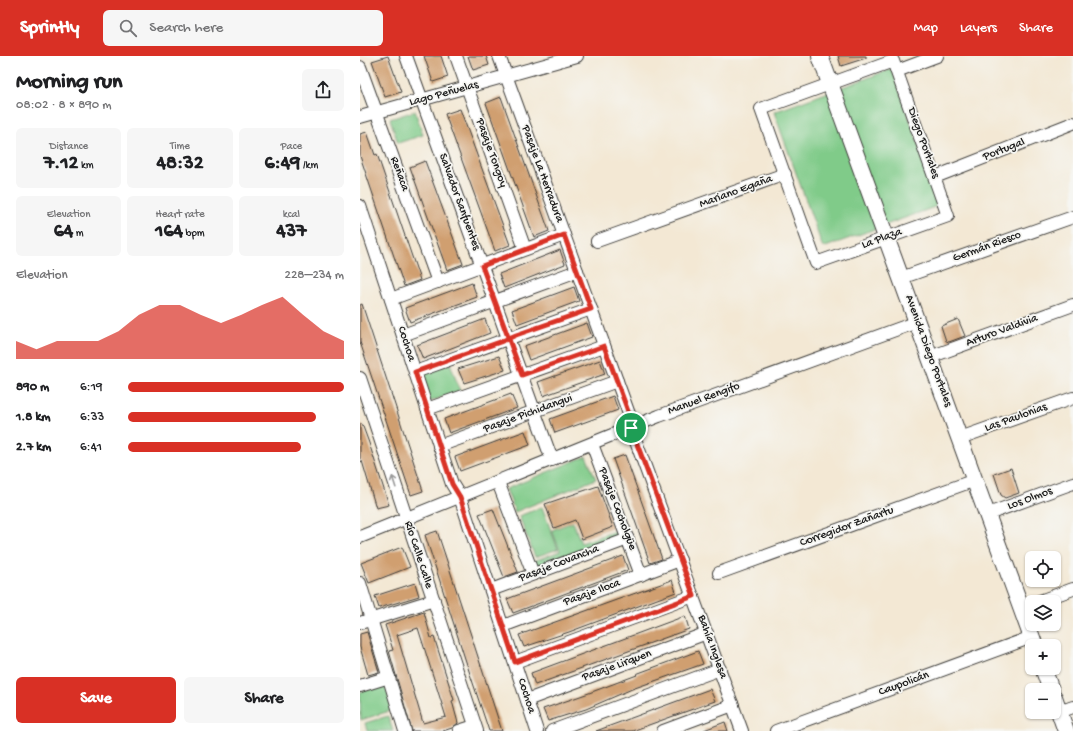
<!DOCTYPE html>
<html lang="en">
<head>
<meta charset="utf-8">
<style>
	body { margin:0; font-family:"Gochi Hand",sans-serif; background:#f6f6f6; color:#202124; height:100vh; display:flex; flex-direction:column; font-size:15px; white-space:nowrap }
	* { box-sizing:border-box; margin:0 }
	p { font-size:13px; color:#757577 }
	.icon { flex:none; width:22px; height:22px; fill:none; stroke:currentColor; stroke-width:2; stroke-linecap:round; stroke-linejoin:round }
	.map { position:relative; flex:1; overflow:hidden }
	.sheet { display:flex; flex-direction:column; background:#fff; width:360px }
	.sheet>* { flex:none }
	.buttons { position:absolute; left:665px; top:495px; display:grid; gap:8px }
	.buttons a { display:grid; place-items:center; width:36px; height:36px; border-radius:6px; background:#fff; box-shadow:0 1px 3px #0004; font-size:20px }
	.pin { position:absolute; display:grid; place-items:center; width:34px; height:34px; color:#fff; margin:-17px; border:2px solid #fff; border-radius:50%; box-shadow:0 1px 4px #0007 }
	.round { display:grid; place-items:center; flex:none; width:42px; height:42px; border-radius:6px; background:#f6f6f6 }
	.head { display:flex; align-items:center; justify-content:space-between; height:68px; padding:0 16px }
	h1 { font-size:22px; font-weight:700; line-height:30px }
	.figures { display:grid; grid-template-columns:repeat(3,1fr); gap:6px; height:68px; padding:4px 16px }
	.figures div { display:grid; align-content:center; border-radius:6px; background:#f6f6f6; text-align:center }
	.figures b { font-size:20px; font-weight:700 }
	.figures small { font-size:11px; font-weight:400 }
	.figures p { font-size:11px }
	.chart { height:112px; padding:8px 16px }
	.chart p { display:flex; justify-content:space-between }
	.chart svg { width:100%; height:72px; margin-top:4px; fill:#d93025; opacity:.7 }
	.cta { display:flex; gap:8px; margin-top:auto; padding:8px 16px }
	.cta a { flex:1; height:46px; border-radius:6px; background:#d93025; color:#fff; font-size:16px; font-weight:700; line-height:46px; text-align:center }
	.cta a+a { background:#f6f6f6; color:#202124 }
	ul { padding:0 16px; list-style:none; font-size:13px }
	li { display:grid; grid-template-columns:64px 48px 1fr; align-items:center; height:30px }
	li i { height:10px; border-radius:5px; background:#d93025 }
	header { display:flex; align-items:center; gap:24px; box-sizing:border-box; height:56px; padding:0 20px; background:#d93025; color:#fff }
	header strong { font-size:19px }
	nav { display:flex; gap:22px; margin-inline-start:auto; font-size:14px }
	.search { width:280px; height:36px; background:#f6f6f6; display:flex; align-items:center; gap:10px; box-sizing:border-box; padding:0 14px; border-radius:6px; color:#757577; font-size:15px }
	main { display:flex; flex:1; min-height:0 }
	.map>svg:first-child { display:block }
	.green { fill:#80cb89; stroke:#4e7452 }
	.building { fill:#d09f70; fill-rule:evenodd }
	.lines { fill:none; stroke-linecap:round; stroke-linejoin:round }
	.minor-casing { stroke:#3c3b38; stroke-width:14 }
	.major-casing { stroke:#3c3b38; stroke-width:18 }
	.minor { stroke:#fff; stroke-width:12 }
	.major { stroke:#fff; stroke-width:16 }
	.oneway { stroke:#999 }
	.route-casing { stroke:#fff; stroke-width:8 }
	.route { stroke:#d93025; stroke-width:5 }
	.labels { text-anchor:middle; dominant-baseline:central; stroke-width:3.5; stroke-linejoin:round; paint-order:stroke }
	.street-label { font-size:12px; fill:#1c1c1c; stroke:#f6f6f2 }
</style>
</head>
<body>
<header>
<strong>Sprintly</strong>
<div class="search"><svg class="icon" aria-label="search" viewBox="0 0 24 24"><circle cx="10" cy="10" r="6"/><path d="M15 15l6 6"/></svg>Search here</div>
<nav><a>Map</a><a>Layers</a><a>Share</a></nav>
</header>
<main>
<section class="sheet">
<div class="head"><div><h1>Morning run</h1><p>08:02 · 8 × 890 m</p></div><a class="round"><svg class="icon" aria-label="share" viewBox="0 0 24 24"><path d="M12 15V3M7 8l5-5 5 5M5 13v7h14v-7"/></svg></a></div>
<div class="figures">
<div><p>Distance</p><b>7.12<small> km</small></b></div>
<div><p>Time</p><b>48:32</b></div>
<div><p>Pace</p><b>6:49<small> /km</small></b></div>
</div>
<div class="figures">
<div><p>Elevation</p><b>64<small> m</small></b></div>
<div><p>Heart rate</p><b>164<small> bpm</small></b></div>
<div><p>kcal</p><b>437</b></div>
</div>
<div class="chart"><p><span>Elevation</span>228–234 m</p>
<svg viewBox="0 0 160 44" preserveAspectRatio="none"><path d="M0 44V33L10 38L20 33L30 33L40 33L50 27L60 17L70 11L80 11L90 17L100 22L110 17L120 11L130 6L140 17L150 27L160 33V44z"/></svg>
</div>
<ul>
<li><b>890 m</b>6:19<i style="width:100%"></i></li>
<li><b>1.8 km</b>6:33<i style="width:87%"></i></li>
<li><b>2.7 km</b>6:41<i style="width:80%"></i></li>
</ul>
<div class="cta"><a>Save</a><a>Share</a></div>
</section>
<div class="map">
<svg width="713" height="675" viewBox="0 0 713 675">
	<rect width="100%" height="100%" fill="#f6f6f2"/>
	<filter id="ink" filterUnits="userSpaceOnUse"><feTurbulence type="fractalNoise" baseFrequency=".025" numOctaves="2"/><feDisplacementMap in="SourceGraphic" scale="8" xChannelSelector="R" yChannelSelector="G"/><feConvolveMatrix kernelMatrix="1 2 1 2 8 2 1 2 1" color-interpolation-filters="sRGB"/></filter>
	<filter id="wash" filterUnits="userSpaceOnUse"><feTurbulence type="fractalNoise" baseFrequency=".012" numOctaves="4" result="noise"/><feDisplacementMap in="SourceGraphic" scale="16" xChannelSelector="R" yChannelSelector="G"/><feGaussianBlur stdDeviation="0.9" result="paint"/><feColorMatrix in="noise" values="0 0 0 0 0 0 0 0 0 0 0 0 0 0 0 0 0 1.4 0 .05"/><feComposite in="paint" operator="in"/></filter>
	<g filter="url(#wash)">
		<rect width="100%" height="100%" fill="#f3e8d4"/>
		<g class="green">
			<polygon points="532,13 580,149 463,192 414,56"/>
			<polygon points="55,55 63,79 38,87 30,63"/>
			<polygon points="90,307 100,335 69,346 59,317"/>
			<polygon points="226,400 236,423 155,456 146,433"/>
			<polygon points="182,451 198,493 175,501 159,460"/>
			<polygon points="213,466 221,487 255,475 257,481 177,510 174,505 200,495 192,474"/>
			<polygon points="25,628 33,654 1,664 0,636"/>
			<polygon points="28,660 33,675 7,675 5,667"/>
		</g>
		<g id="blocks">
			<g class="building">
				<polygon points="28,0 41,36 25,41 12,5"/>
				<polygon points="64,0 81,0 88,21 73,26"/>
				<polygon points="108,0 126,0 129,9 113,14"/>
				<polygon points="478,0 506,0 506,2 481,10"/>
				<polygon points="141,41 189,175 174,181 126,47"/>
				<polygon points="100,53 150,189 135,195 85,58"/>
				<polygon points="7,76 15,99 17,98 60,224 44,230 0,100 0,78"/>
				<polygon points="65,105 103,208 87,214 50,111"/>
				<polygon points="200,194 205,208 144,232 139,218"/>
				<polygon points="112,227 117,241 50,266 45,252"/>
				<polygon points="214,231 219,245 157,268 152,254"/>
				<polygon points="2,248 63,435 51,439 0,286 0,249"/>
				<polygon points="125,263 130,277 63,303 57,289"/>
				<polygon points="598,263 605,280 589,286 586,285 581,270"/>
				<polygon points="227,267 232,281 169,304 164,290"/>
				<polygon points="139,300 145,314 104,327 98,313"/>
				<polygon points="240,304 245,318 183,340 178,326"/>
				<polygon points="151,338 157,352 89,377 84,363"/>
				<polygon points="253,340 258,354 195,377 190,363"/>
				<polygon points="0,368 2,368 9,387 29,449 16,452 2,405 0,406"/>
				<polygon points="165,375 170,389 100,415 95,401"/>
				<polygon points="265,399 302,503 290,507 253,403"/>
				<polygon points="651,412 659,437 645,442 641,439 634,418"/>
				<polygon points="238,430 253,471 222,483 215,464 194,472 185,448"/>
				<polygon points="133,453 158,516 144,521 119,458"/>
				<polygon points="77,475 85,499 142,675 129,675 110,618 65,479"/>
				<polygon points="42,491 50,511 9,527 1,507"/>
				<polygon points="263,500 268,514 153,557 147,543"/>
				<polygon points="312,524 316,536 209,576 164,591 159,579"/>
				<polygon points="55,527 59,540 19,552 15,540"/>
				<path d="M 64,556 L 71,582 L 74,581 L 94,644 L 92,645 L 98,667 L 92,672 L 83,675 L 52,675 L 29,595 L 33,594 L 25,569 ZM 58,572 L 86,661 L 63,667 L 37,579 Z"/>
				<polygon points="325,560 329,573 175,629 171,617"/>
				<polygon points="7,576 19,616 8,619 0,591 0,578"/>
				<polygon points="338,595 343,608 272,633 226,653 188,665 183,653 229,637 277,619 276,618"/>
				<polygon points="350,633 355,645 272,675 236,675"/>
				<polygon points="365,666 368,675 344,675 344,674"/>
			</g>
		</g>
	</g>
	<g filter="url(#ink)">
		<use href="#blocks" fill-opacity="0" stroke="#3c3b38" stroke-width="1"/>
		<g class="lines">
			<defs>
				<g id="minor">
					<polyline points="46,0 192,404"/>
					<polyline points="96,0 165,193"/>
					<polyline points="139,0 269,358 271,372 382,675"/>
					<polygon points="533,5 588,160 456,207 401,53"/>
					<polyline points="0,11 78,226"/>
					<polyline points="537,15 577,0"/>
					<polyline points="0,61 217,0"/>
					<polyline points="575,121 713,67"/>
					<polyline points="0,150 92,428 100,441 177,675"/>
					<polyline points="237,185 425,118"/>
					<polyline points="541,222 713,161"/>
					<polyline points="31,243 204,179"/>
					<polyline points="43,279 217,215"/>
					<polyline points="570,301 713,249"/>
					<polyline points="55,316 231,253"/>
					<polyline points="0,322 117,675"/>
					<polyline points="67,353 244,290"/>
					<polyline points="600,382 713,342"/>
					<polyline points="232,388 281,519"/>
					<polyline points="79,390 257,325"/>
					<polyline points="138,426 173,518"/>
					<polyline points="628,458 713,427"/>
					<polyline points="0,481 299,360 557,266"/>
					<polyline points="359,517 615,424"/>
					<polyline points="0,527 45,675"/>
					<polyline points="131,534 268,483"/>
					<polyline points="677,546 713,533"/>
					<polyline points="0,567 74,544"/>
					<polyline points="143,570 320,504"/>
					<polyline points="155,606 333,540"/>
					<polyline points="0,630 29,621"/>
					<polyline points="167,644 347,577"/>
					<polyline points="699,656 713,651"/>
					<polyline points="99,675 115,670"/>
					<polyline points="192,675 360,613"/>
					<polyline points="303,675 373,649"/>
					<polyline points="416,675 672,581"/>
				</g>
				<g id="major">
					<polyline points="460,0 675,590"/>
					<polyline points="683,612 691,634"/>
					<polyline points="694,641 706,675"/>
				</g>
			</defs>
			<use href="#minor" class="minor-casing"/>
			<use href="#major" class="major-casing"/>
			<use href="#minor" class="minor"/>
			<use href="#major" class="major"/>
		</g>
		<defs><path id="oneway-shaft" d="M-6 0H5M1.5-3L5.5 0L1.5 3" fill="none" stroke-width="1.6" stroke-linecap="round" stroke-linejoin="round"/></defs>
		<use class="oneway" href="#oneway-shaft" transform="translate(34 426) rotate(-108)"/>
	</g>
	<g class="lines" filter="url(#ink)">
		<defs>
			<polyline id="route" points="271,372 269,358 244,290 162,319 122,210 204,179 231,253 156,279 140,286 55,316 92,428 100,441 155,606 334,540 271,372"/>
		</defs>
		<use href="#route" class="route-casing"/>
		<use href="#route" class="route"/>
	</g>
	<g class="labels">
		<g class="street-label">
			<text transform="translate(84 38) rotate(-15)">Lago Peñuelas</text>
			<text transform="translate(563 87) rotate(70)">Diego Portales</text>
			<text transform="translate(644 94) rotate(-21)">Portugal</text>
			<text transform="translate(131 97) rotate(70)">Pasaje Tongoy</text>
			<text transform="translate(39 118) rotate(70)">Reñaca</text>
			<text transform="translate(182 118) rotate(70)">Pasaje La Herradura</text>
			<text transform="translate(376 136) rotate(-20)">Mariano Egaña</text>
			<text transform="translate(99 146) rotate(70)">Salvador Sanfuentes</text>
			<text transform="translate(522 183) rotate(-20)">La Plaza</text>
			<text transform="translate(627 191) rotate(-20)">Germán Riesco</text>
			<text transform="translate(642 275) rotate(-20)">Arturo Valdivia</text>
			<text transform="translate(46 288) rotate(72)">Cochoa</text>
			<text transform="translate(568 295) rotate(70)">Avenida Diego Portales</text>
			<text transform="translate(344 343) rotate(-20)">Manuel Rengifo</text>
			<text transform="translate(168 358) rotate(-20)">Pasaje Pichidangui</text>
			<text transform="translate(656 362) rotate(-20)">Las Paulonias</text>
			<text transform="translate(670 443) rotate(-20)">Los Olmos</text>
			<text transform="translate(257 453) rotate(69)">Pasaje Cocholgüe</text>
			<text transform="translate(487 471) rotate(-20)">Corregidor Zañartu</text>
			<text transform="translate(58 499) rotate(72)">Río Calle Calle</text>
			<text transform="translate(199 508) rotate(-21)">Pasaje Covancha</text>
			<text transform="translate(232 537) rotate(-20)">Pasaje Iloca</text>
			<text transform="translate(352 591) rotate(70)">Bahía Inglesa</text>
			<text transform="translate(257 610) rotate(-20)">Pasaje Lirquen</text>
			<text transform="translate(544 628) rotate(-20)">Caupolicán</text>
			<text transform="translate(166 640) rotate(72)">Cochoa</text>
		</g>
	</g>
</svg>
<div class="buttons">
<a><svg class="icon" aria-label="locate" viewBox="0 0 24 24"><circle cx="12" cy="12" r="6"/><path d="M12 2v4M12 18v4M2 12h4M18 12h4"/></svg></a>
<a><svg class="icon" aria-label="layers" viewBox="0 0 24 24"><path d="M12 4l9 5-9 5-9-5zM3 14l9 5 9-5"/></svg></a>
<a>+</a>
<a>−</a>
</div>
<div class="pin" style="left:271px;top:372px;background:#1e9e55"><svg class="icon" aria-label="arrive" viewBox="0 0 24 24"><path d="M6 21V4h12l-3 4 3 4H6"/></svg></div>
</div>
</main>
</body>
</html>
